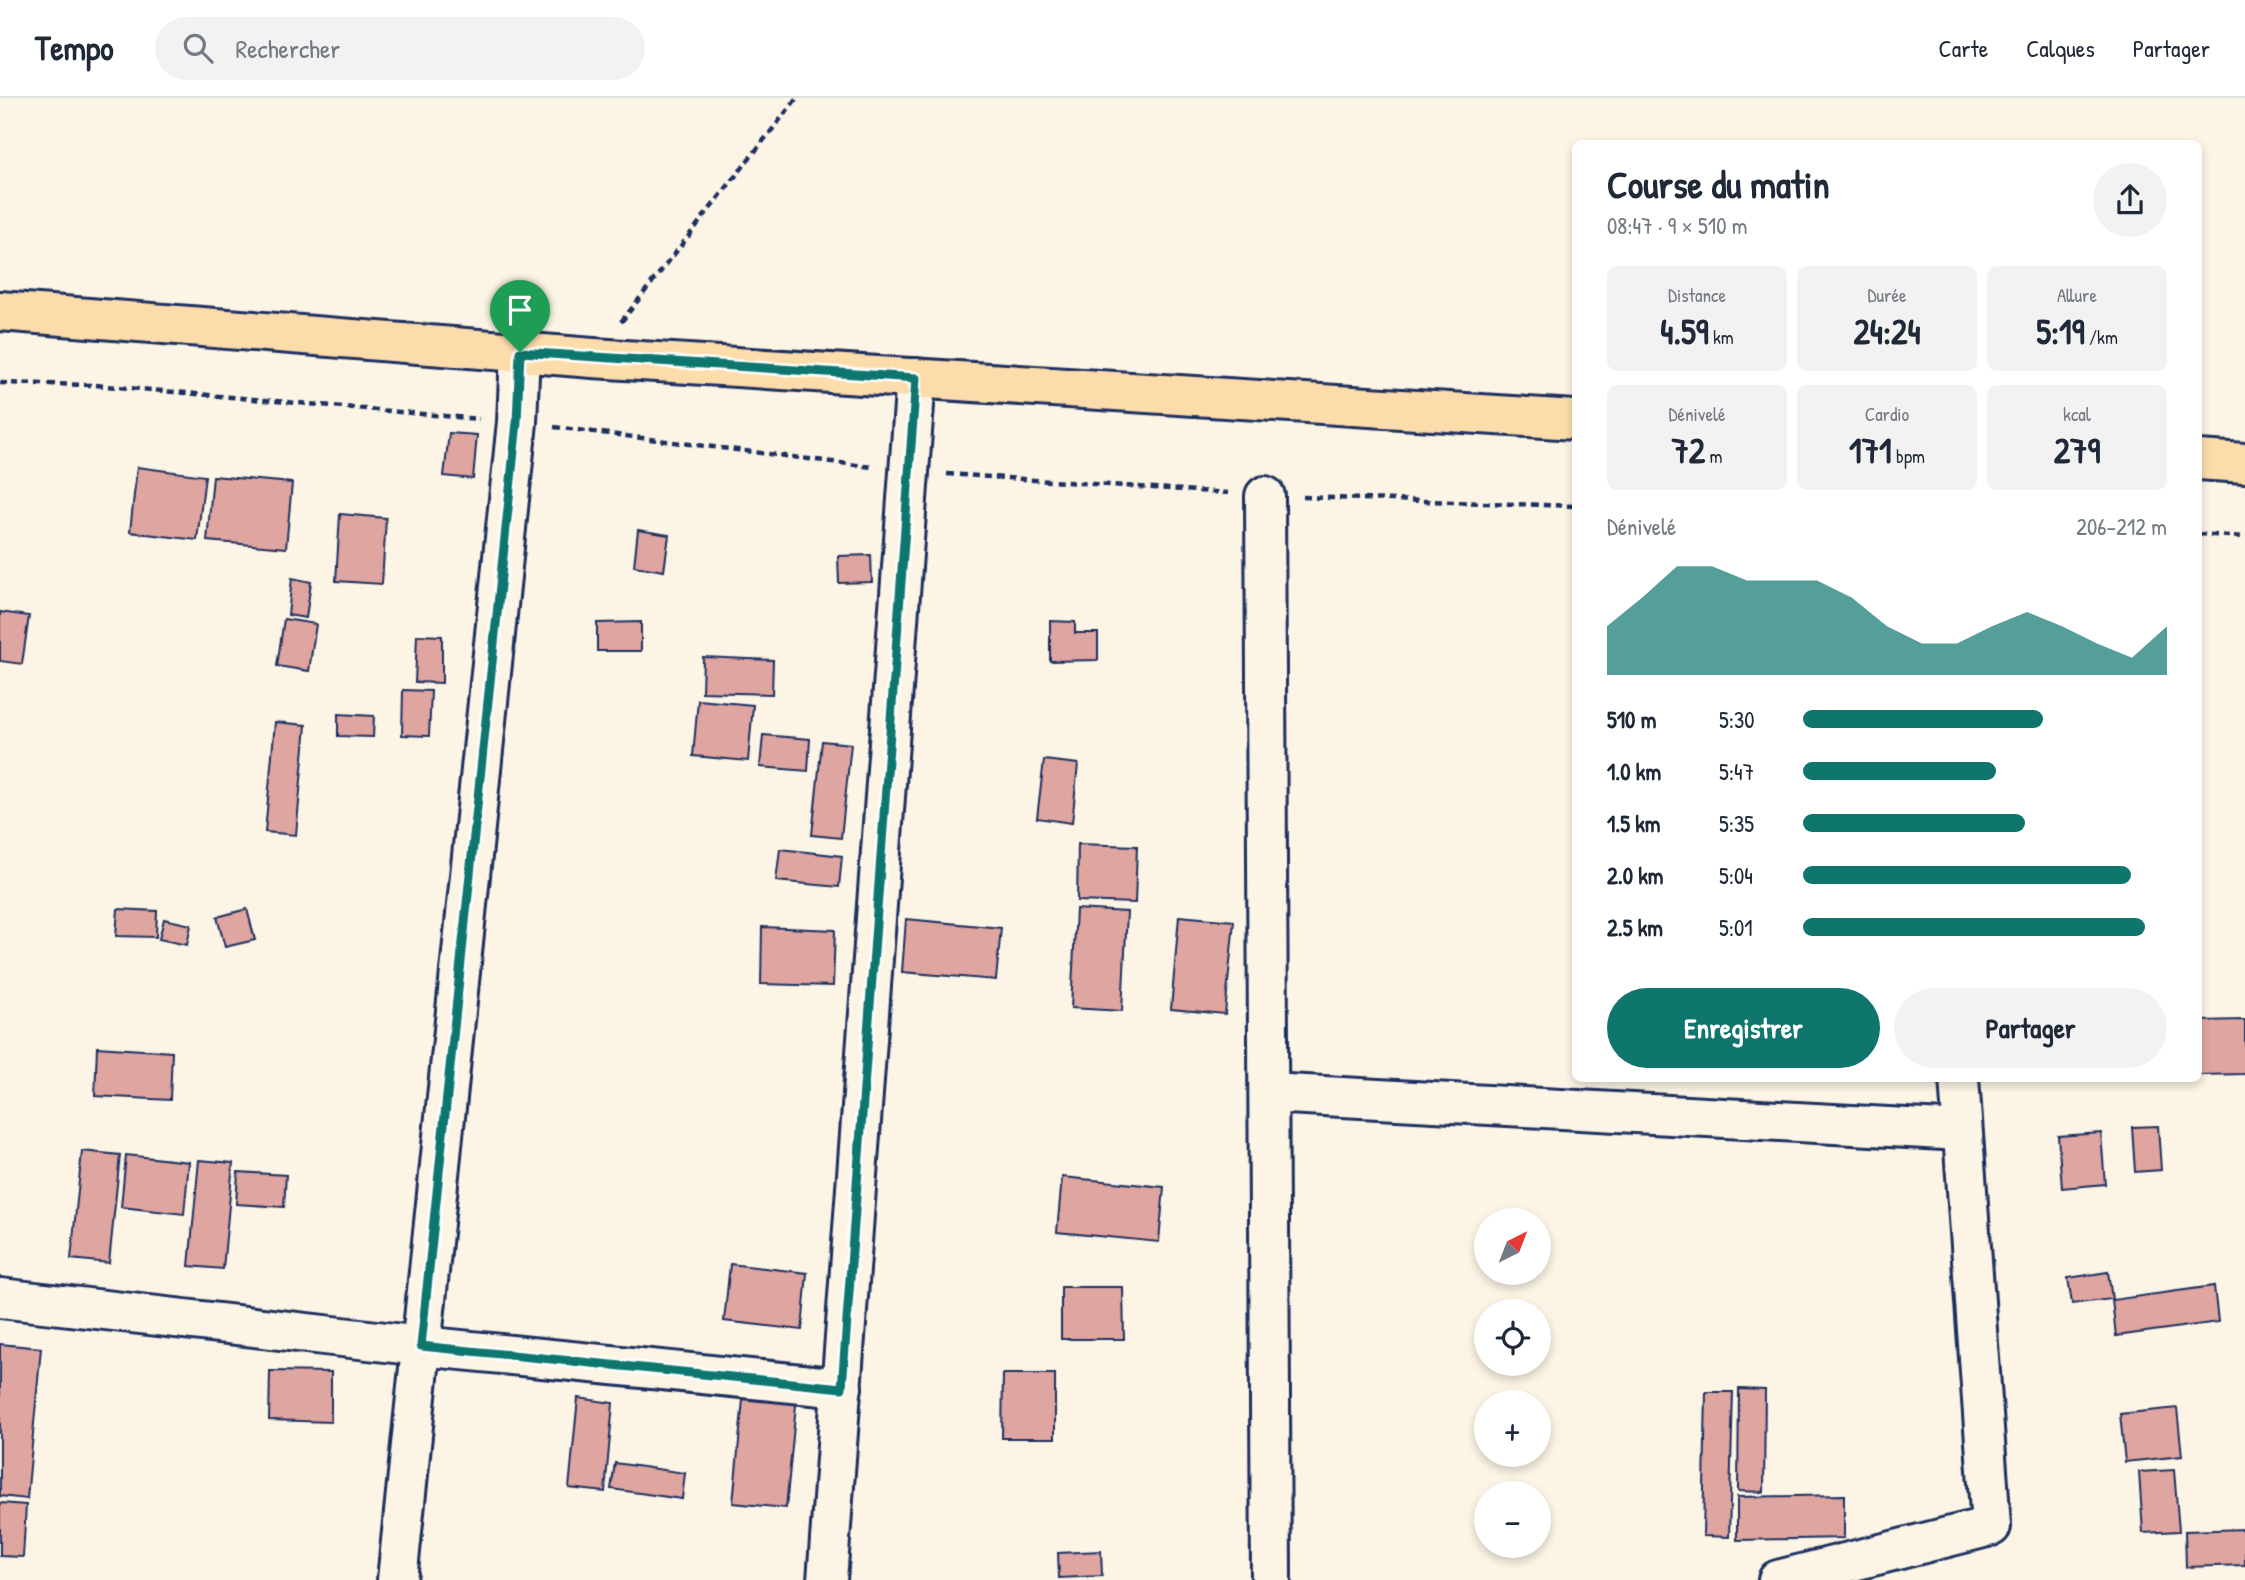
<!DOCTYPE html>
<html lang="fr">
<head>
<meta charset="utf-8">
<style>
	body { margin:0; font-family:"Patrick Hand",sans-serif; background:#f2f2f3; color:#1f2937; height:100vh; display:flex; flex-direction:column; font-size:26px; white-space:nowrap }
	* { box-sizing:border-box; margin:0 }
	p { font-size:23px; color:#747a83 }
	.icon { flex:none; width:38px; height:38px; fill:none; stroke:currentColor; stroke-width:2; stroke-linecap:round; stroke-linejoin:round }
	.map { position:relative; flex:1; overflow:hidden }
	.panel { position:absolute; left:1572px; top:42px; width:630px; height:942px; display:flex; flex-direction:column; background:#fff; border-radius:10px; box-shadow:0 4px 10px #0003 }
	.panel>* { flex:none }
	.needle { width:46px; rotate:42deg }
	.fabs { position:absolute; left:1474px; top:1110px; display:grid; gap:14px }
	.fabs a { display:grid; place-items:center; width:77px; height:77px; border-radius:50%; background:#fff; box-shadow:0 4px 10px #0003; font-size:35px }
	.pin { position:absolute; display:grid; place-items:center; width:60px; height:60px; color:#fff; margin:-72px -30px; border-radius:50% 50% 50% 0; rotate:-45deg; box-shadow:0 0 7px #0007 }
	.pin .icon { rotate:45deg }
	.round { display:grid; place-items:center; flex:none; width:74px; height:74px; border-radius:37px; background:#f2f2f3 }
	.head { display:flex; align-items:center; justify-content:space-between; height:119px; padding:0 35px }
	h1 { font-size:38px; font-weight:800; line-height:52px }
	.figures { display:grid; grid-template-columns:repeat(3,1fr); gap:10px; height:119px; padding:7px 35px }
	.figures div { display:grid; align-content:center; border-radius:10px; background:#f2f2f3; text-align:center }
	.figures b { font-size:35px; font-weight:800 }
	.figures small { font-size:19px; font-weight:400 }
	.figures p { font-size:19px }
	.chart { height:196px; padding:14px 35px }
	.chart p { display:flex; justify-content:space-between }
	.chart svg { width:100%; height:126px; margin-top:7px; fill:#0f766e; opacity:.7 }
	.action { display:flex; gap:14px; margin-top:auto; padding:14px 35px }
	.action a { flex:1; height:80px; border-radius:42px; background:#0f766e; color:#fff; font-size:28px; font-weight:800; line-height:80px; text-align:center }
	.action a+a { background:#f2f2f3; color:#1f2937 }
	ul { padding:0 35px; list-style:none; font-size:23px }
	li { display:grid; grid-template-columns:112px 84px 1fr; align-items:center; height:52px }
	li i { height:18px; border-radius:9px; background:#0f766e }
	header { display:flex; align-items:center; gap:42px; box-sizing:border-box; height:98px; padding:0 35px; background:#fff; border-bottom:2px solid #e0e1e3 }
	header strong { font-size:33px }
	nav { display:flex; gap:38px; margin-inline-start:auto; font-size:24px }
	.search { width:490px; height:63px; background:#f2f2f3; display:flex; align-items:center; gap:18px; box-sizing:border-box; padding:0 24px; border-radius:38px; color:#747a83; font-size:26px }
	.map>svg:first-child { display:block }
	.building { fill:#dfa5a0; stroke:#1b2f5e; stroke-width:2 }
	.lines { fill:none; stroke-linecap:round; stroke-linejoin:round }
	.minor-casing { stroke:#1b2f5e; stroke-width:44 }
	.major-casing { stroke:#1b2f5e; stroke-width:44 }
	.path { stroke:#1b2f5e; stroke-width:4.5; stroke-dasharray:7 5; stroke-linecap:butt }
	.minor { stroke:#fcf5e5; stroke-width:38 }
	.major { stroke:#fddcac; stroke-width:38 }
	.route-casing { stroke:#fff; stroke-width:14 }
	.route { stroke:#0f766e; stroke-width:9 }
</style>
</head>
<body>
<header>
<strong>Tempo</strong>
<div class="search"><svg class="icon" aria-label="search" viewBox="0 0 24 24"><circle cx="10" cy="10" r="6"/><path d="M15 15l6 6"/></svg>Rechercher</div>
<nav><a>Carte</a><a>Calques</a><a>Partager</a></nav>
</header>
<div class="map">
<svg width="2245" height="1482" viewBox="0 0 2245 1482">
	<rect width="100%" height="100%" fill="#fcf5e5"/>
	<filter id="ink" filterUnits="userSpaceOnUse"><feTurbulence type="fractalNoise" baseFrequency=".0143" numOctaves="2"/><feDisplacementMap in="SourceGraphic" scale="14" xChannelSelector="R" yChannelSelector="G"/><feConvolveMatrix kernelMatrix="1 2 1 2 8 2 1 2 1" color-interpolation-filters="sRGB"/></filter>
	<g filter="url(#ink)">
		<g class="building">
			<polygon points="449,335 477,337 473,381 444,378"/>
			<polygon points="137,369 205,378 197,442 130,434"/>
			<polygon points="213,378 292,385 286,450 207,443"/>
			<polygon points="340,416 386,420 382,486 336,483"/>
			<polygon points="638,432 669,437 664,473 634,468"/>
			<polygon points="871,457 872,484 839,485 838,458"/>
			<polygon points="292,480 311,484 306,520 288,517"/>
			<polygon points="0,514 29,518 22,566 0,563"/>
			<polygon points="284,521 316,526 309,573 277,568"/>
			<polygon points="1050,523 1075,524 1075,535 1098,535 1098,562 1050,563"/>
			<polygon points="641,524 641,553 597,553 597,525"/>
			<polygon points="417,537 442,538 442,585 415,584"/>
			<polygon points="703,559 773,562 772,596 702,594"/>
			<polygon points="403,592 431,593 429,638 402,637"/>
			<polygon points="698,602 753,607 748,663 693,658"/>
			<polygon points="338,616 374,618 373,639 338,638"/>
			<polygon points="275,624 306,627 296,737 265,734"/>
			<polygon points="763,637 810,641 808,673 760,669"/>
			<polygon points="822,643 851,646 841,740 812,737"/>
			<polygon points="1044,662 1078,666 1072,725 1037,720"/>
			<polygon points="1078,746 1137,748 1135,805 1077,803"/>
			<polygon points="780,751 842,758 839,789 776,783"/>
			<polygon points="118,811 157,813 156,839 116,838"/>
			<polygon points="247,811 255,842 225,849 217,819"/>
			<polygon points="1076,811 1127,814 1122,913 1071,910"/>
			<polygon points="1179,818 1234,823 1225,916 1171,911"/>
			<polygon points="164,821 191,827 187,847 159,841"/>
			<polygon points="906,821 1001,830 996,882 902,874"/>
			<polygon points="762,829 835,832 833,888 761,886"/>
			<polygon points="2245,922 2245,976 2198,977 2198,923"/>
			<polygon points="97,949 172,954 170,1002 95,998"/>
			<polygon points="2158,1028 2161,1072 2135,1074 2132,1029"/>
			<polygon points="2101,1035 2105,1086 2062,1090 2058,1038"/>
			<polygon points="82,1053 120,1057 109,1165 71,1161"/>
			<polygon points="126,1057 189,1064 184,1116 121,1109"/>
			<polygon points="199,1062 233,1065 223,1171 189,1168"/>
			<polygon points="238,1074 286,1077 284,1109 236,1106"/>
			<polygon points="1062,1079 1164,1089 1159,1144 1057,1134"/>
			<polygon points="730,1166 807,1175 802,1232 724,1223"/>
			<polygon points="2108,1174 2112,1201 2072,1206 2068,1180"/>
			<polygon points="2214,1188 2218,1224 2116,1238 2112,1202"/>
			<polygon points="1061,1189 1123,1189 1124,1241 1061,1241"/>
			<polygon points="0,1246 41,1250 27,1401 0,1398"/>
			<polygon points="270,1273 331,1274 331,1324 269,1322"/>
			<polygon points="1003,1276 1055,1276 1055,1340 1002,1340"/>
			<polygon points="744,1291 797,1297 786,1410 733,1405"/>
			<polygon points="1739,1291 1765,1292 1764,1394 1738,1393"/>
			<polygon points="1706,1294 1733,1294 1729,1439 1703,1438"/>
			<polygon points="578,1300 613,1305 605,1394 569,1390"/>
			<polygon points="2177,1310 2182,1358 2125,1364 2120,1316"/>
			<polygon points="615,1365 685,1375 682,1401 611,1391"/>
			<polygon points="2174,1372 2179,1433 2143,1435 2139,1374"/>
			<polygon points="1844,1397 1844,1440 1737,1442 1737,1399"/>
			<polygon points="0,1405 26,1407 23,1459 0,1458"/>
			<polygon points="2245,1431 2245,1467 2186,1469 2185,1433"/>
			<polygon points="1101,1453 1102,1478 1059,1480 1058,1455"/>
		</g>
		<g class="lines">
			<defs>
				<g id="minor">
					<polyline points="1265,398 1271,1482"/>
					<polyline points="1269,995 1962,1033"/>
					<polyline points="0,1200 421,1248 842,1290"/>
					<polyline points="397,1482 517,324 520,254"/>
					<polyline points="827,1482 916,280"/>
					<polyline points="1778,1482 1991,1428 1959,980"/>
				</g>
				<g id="major">
					<polyline points="0,213 593,260 1575,322"/>
					<polyline points="2198,362 2245,365"/>
				</g>
			</defs>
			<use href="#minor" class="minor-casing"/>
			<use href="#major" class="major-casing"/>
			<g class="path">
				<polyline points="621,224 797,0"/>
				<polyline points="0,285 95,287 479,321"/>
				<polyline points="554,329 872,369"/>
				<polyline points="947,376 1228,395"/>
				<polyline points="1303,399 1575,408"/>
				<polyline points="2198,436 2245,439"/>
			</g>
			<use href="#minor" class="minor"/>
			<use href="#major" class="major"/>
		</g>
	</g>
	<g class="lines" filter="url(#ink)">
		<defs>
			<polygon id="route" points="520,254 916,280 842,1290 421,1248 517,324"/>
		</defs>
		<use href="#route" class="route-casing"/>
		<use href="#route" class="route"/>
	</g>
</svg>
<div class="fabs">
<a><svg class="needle" viewBox="-14 -14 28 28"><path d="M0-13l5 13h-10z" fill="#e53935"/><path d="M0 13l5-13h-10z" fill="#747a83"/></svg></a>
<a><svg class="icon" aria-label="locate" viewBox="0 0 24 24"><circle cx="12" cy="12" r="6"/><path d="M12 2v4M12 18v4M2 12h4M18 12h4"/></svg></a>
<a>+</a>
<a>−</a>
</div>
<div class="pin" style="left:520px;top:254px;background:#1e9e55"><svg class="icon" aria-label="arrive" viewBox="0 0 24 24"><path d="M6 21V4h12l-3 4 3 4H6"/></svg></div>
<section class="panel">
<div class="head"><div><h1>Course du matin</h1><p>08:47 · 9 × 510 m</p></div><a class="round"><svg class="icon" aria-label="share" viewBox="0 0 24 24"><path d="M12 15V3M7 8l5-5 5 5M5 13v7h14v-7"/></svg></a></div>
<div class="figures">
<div><p>Distance</p><b>4.59<small> km</small></b></div>
<div><p>Durée</p><b>24:24</b></div>
<div><p>Allure</p><b>5:19<small> /km</small></b></div>
</div>
<div class="figures">
<div><p>Dénivelé</p><b>72<small> m</small></b></div>
<div><p>Cardio</p><b>171<small> bpm</small></b></div>
<div><p>kcal</p><b>279</b></div>
</div>
<div class="chart"><p><span>Dénivelé</span>206–212 m</p>
<svg viewBox="0 0 160 44" preserveAspectRatio="none"><path d="M0 44V27L10 17L20 6L30 6L40 11L50 11L60 11L70 17L80 27L90 33L100 33L110 27L120 22L130 27L140 33L150 38L160 27V44z"/></svg>
</div>
<ul>
<li><b>510 m</b>5:30<i style="width:66%"></i></li>
<li><b>1.0 km</b>5:47<i style="width:53%"></i></li>
<li><b>1.5 km</b>5:35<i style="width:61%"></i></li>
<li><b>2.0 km</b>5:04<i style="width:90%"></i></li>
<li><b>2.5 km</b>5:01<i style="width:94%"></i></li>
</ul>
<div class="action"><a>Enregistrer</a><a>Partager</a></div>
</section>
</div>
</body>
</html>
